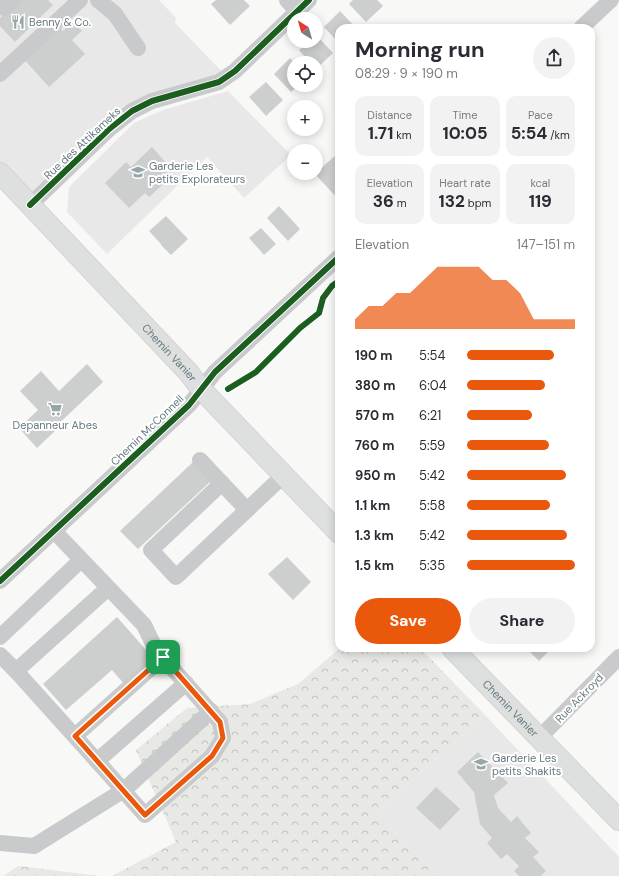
<!DOCTYPE html>
<html lang="en">
<head>
<meta charset="utf-8">
<style>
	body { margin:0; font-family:"DM Sans",sans-serif; background:#f2f2f3; color:#2b2b33; height:100vh; display:flex; flex-direction:column; font-size:15px; white-space:nowrap }
	* { box-sizing:border-box; margin:0 }
	p { font-size:13px; color:#7c7c81 }
	.icon { flex:none; width:22px; height:22px; fill:none; stroke:currentColor; stroke-width:2; stroke-linecap:round; stroke-linejoin:round }
	.map { position:relative; flex:1; overflow:hidden }
	.panel { position:absolute; left:335px; top:24px; width:260px; height:628px; display:flex; flex-direction:column; background:#fff; border-radius:12px; box-shadow:0 2px 10px #0003 }
	.panel>* { flex:none }
	.needle { width:26px; rotate:323deg }
	.fabs { position:absolute; left:287px; top:12px; display:grid; gap:8px }
	.fabs a { display:grid; place-items:center; width:36px; height:36px; border-radius:50%; background:#fff; box-shadow:0 2px 10px #0003; font-size:20px }
	.pin { position:absolute; display:grid; place-items:center; width:34px; height:34px; color:#fff; margin:-17px; border-radius:8px; box-shadow:0 2px 6px #0006 }
	.round { display:grid; place-items:center; flex:none; width:42px; height:42px; border-radius:21px; background:#f2f2f3 }
	.headline { display:flex; align-items:center; justify-content:space-between; height:68px; padding:0 20px }
	h1 { font-size:22px; font-weight:700; line-height:30px }
	.stats { display:grid; grid-template-columns:repeat(3,1fr); gap:6px; height:68px; padding:4px 20px }
	.stats div { display:grid; align-content:center; border-radius:10px; background:#f2f2f3; text-align:center }
	.stats b { font-size:17px; font-weight:700 }
	.stats small { font-size:11px; font-weight:400 }
	.stats p { font-size:11px }
	.chart { height:112px; padding:8px 20px }
	.chart p { display:flex; justify-content:space-between }
	.chart svg { width:100%; height:72px; margin-top:4px; fill:#ea580c; opacity:.7 }
	.button { display:flex; gap:8px; margin-top:auto; padding:8px 20px }
	.button a { flex:1; height:46px; border-radius:24px; background:#ea580c; color:#fff; font-size:16px; font-weight:700; line-height:46px; text-align:center }
	.button a+a { background:#f2f2f3; color:#2b2b33 }
	ul { padding:0 20px; list-style:none; font-size:13px }
	li { display:grid; grid-template-columns:64px 48px 1fr; align-items:center; height:30px }
	li i { height:10px; border-radius:5px; background:#ea580c }
	.map>svg:first-child { display:block }
	.built { fill:#e7e8e7 }
	.forest { fill:url(#forest-crowns) }
	.building { fill:#cdcfcf }
	.lines { fill:none; stroke-linecap:round; stroke-linejoin:round }
	.major-casing { stroke:#d3d4d4; stroke-width:22 }
	.minor { stroke:#c8cacb; stroke-width:16 }
	.major { stroke:#dedfdf; stroke-width:20 }
	.cycleway-casing { stroke:#fff; stroke-width:8 }
	.cycleway { stroke:#1b5e20; stroke-width:6 }
	.route-casing { stroke:#fff; stroke-width:8 }
	.route { stroke:#ea580c; stroke-width:5 }
	.labels { text-anchor:middle; dominant-baseline:central; stroke-width:4; stroke-linejoin:round; paint-order:stroke }
	.poi-label { font-size:11px; fill:#657a80; stroke:#fff; text-anchor:start }
	.street-label { font-size:11px; fill:#657a80; stroke:#fff }
</style>
</head>
<body>
<div class="map">
<svg width="619" height="876" viewBox="0 0 619 876">
	<defs>
		<pattern id="forest-crowns" width="20" height="18" patternUnits="userSpaceOnUse"><rect width="20" height="18" fill="#e8e9e4"/><path d="M2 6a3 3 0 1 1 6 0M12 15a3 3 0 1 1 6 0" fill="none" stroke="#c0c2be"/></pattern>
	</defs>
	<rect width="100%" height="100%" fill="#f8f8f7"/>
	<g class="built">
		<polygon points="0,0 159,0 176,18 175,23 227,77 152,101 30,205 0,173"/>
		<polygon points="228,91 291,155 244,198 207,157 107,254 67,212 69,187 134,123 163,110"/>
		<polygon points="485,715 619,857 619,876 437,876 377,812"/>
	</g>
	<g class="forest">
		<polygon points="340,648 420,648 485,715 377,812 437,876 112,876 176,842 136,750 187,708 250,704 298,684"/>
		<polygon points="18,866 100,876 3,876"/>
	</g>
	<g class="building">
		<polygon points="19,0 48,0 53,5 15,42 0,26 0,18"/>
		<polygon points="216,0 244,0 250,6 230,25 211,4"/>
		<polygon points="353,0 377,0 383,6 366,22 349,4"/>
		<polygon points="340,11 356,28 339,28 339,43 324,27"/>
		<polygon points="73,21 82,31 72,40 85,54 49,87 21,56 56,24 63,31"/>
		<polygon points="316,35 333,53 316,69 316,63 310,63 299,50 309,41 316,41"/>
		<polygon points="290,58 294,62 294,85 299,85 291,92 274,74"/>
		<polygon points="266,82 283,100 266,116 249,97"/>
		<polygon points="152,147 169,166 165,170 171,177 149,197 145,193 129,208 105,183 126,162 131,167"/>
		<polygon points="339,152 339,200 315,174"/>
		<polygon points="279,206 300,229 288,241 267,218"/>
		<polygon points="166,216 188,239 171,255 161,245 161,244 149,231"/>
		<polygon points="261,228 276,244 264,255 249,238"/>
		<polygon points="87,364 103,382 54,428 56,430 37,448 19,428 38,410 20,391 41,371 59,391"/>
		<polygon points="193,462 211,481 138,549 120,531"/>
		<polygon points="287,557 311,582 293,600 268,574"/>
		<polygon points="117,617 154,659 125,685 112,670 66,710 43,684"/>
		<polygon points="529,648 549,648 551,649 539,661 528,650"/>
		<polygon points="478,752 508,783 494,795 498,808 511,822 517,816 531,833 525,838 539,852 533,857 546,871 541,876 519,876 514,871 519,866 507,854 501,859 487,843 492,838 480,824 474,792 457,772"/>
		<polygon points="436,787 460,809 440,830 416,808"/>
	</g>
	<g class="lines">
		<defs>
			<g id="major">
				<path id="s1" d="M 0,173 L 189,373 L 201,389 L 339,533"/>
				<path id="s2" d="M 452,648 L 619,820"/>
			</g>
		</defs>
		<use href="#major" class="major-casing"/>
		<g class="minor">
			<polyline points="98,0 115,14 138,48"/>
			<polyline points="287,0 297,11"/>
			<polyline points="0,5 4,8 13,0"/>
			<polyline points="581,28 611,0"/>
			<polyline points="0,74 80,0"/>
			<polyline points="30,205 108,130 132,111 152,101 219,82 235,71 309,0"/>
			<polyline points="200,460 247,510"/>
			<polyline points="222,483 151,550 176,577 284,475"/>
			<polyline points="54,531 144,625 156,650 220,722 223,738 212,756 145,815 97,761 186,683"/>
			<polyline points="0,581 189,405 215,372 339,257"/>
			<polyline points="0,637 81,560"/>
			<polyline points="0,655 16,671 108,588"/>
			<polyline points="16,671 97,761"/>
			<polyline points="75,736 163,657"/>
			<polyline points="539,738 619,657"/>
			<polyline points="0,843 34,846 124,790 211,711"/>
		</g>
		<use href="#major" class="major"/>
		<defs>
			<g id="cycleway">
				<polyline points="30,205 108,130 132,111 152,101 219,82 235,71 309,0"/>
				<polyline points="228,389 256,372 300,328 319,313 323,298 332,286 339,281"/>
				<polyline points="0,581 189,405 215,372 339,257"/>
			</g>
		</defs>
		<use href="#cycleway" class="cycleway-casing"/>
		<use href="#cycleway" class="cycleway"/>
	</g>
	<g class="lines">
		<defs>
			<polygon id="route" points="163,657 220,722 223,738 212,756 145,815 75,736"/>
		</defs>
		<use href="#route" class="route-casing"/>
		<use href="#route" class="route"/>
	</g>
	<defs>
		<symbol id="restaurant-bare" viewBox="-9 -9 18 18"><path d="M-5-6h1v4h1v-4h1v4h1v-4h1v5L-1.5 .5V6h-2V.5L-5-1ZM5-6V6H3V1.5H1.5Q1.5-4 5-6Z" fill="#98a6aa" stroke="#fff" stroke-width="2.5" paint-order="stroke"/></symbol>
		<symbol id="school-bare" viewBox="-9 -9 18 18"><path d="M0-5L7-2L0 1L-7-2ZM-4 1L0 2.5L4 1V4Q0 6-4 4Z" fill="#98a6aa" stroke="#fff" stroke-width="2.5" paint-order="stroke"/></symbol>
		<symbol id="supermarket-bare" viewBox="-9 -9 18 18"><path d="M-6-5.5h2.5l.6 2H6L4.5 2H-2.5L-4.4-4H-6ZM-1.5 3.2a1.3 1.3 0 1 0 .1 0ZM3 3.2a1.3 1.3 0 1 0 .1 0Z" fill="#98a6aa" stroke="#fff" stroke-width="2.5" paint-order="stroke"/></symbol>
	</defs>
	<g fill-rule="evenodd">
		<use href="#restaurant-bare" x="8" y="12" width="20" height="20"/>
		<use href="#school-bare" x="128" y="162" width="20" height="20"/>
		<use href="#supermarket-bare" x="45" y="399" width="20" height="20"/>
		<use href="#school-bare" x="471" y="754" width="20" height="20"/>
	</g>
	<g class="labels">
		<g class="poi-label">
			<text x="29" y="22">Benny &amp; Co.</text>
			<text x="149" y="166">Garderie Les<tspan x="149" dy="13">petits Explorateurs</tspan></text>
			<text x="55" y="425" text-anchor="middle">Depanneur Abes</text>
			<text x="492" y="758">Garderie Les<tspan x="492" dy="13">petits Shakits</tspan></text>
		</g>
		<g class="street-label">
			<text transform="translate(82 143) rotate(-43)">Rue des Attikameks</text>
			<text stroke="none"><textPath href="#s1" startOffset="247">Chemin Vanier</textPath></text>
			<text transform="translate(147 430) rotate(-44)">Chemin McConnell</text>
			<text transform="translate(579 698) rotate(-46)">Rue Ackroyd</text>
			<text stroke="none"><textPath href="#s2" startOffset="84">Chemin Vanier</textPath></text>
		</g>
	</g>
</svg>
<div class="fabs">
<a><svg class="needle" viewBox="-14 -14 28 28"><path d="M0-13l5 13h-10z" fill="#e53935"/><path d="M0 13l5-13h-10z" fill="#7c7c81"/></svg></a>
<a><svg class="icon" aria-label="locate" viewBox="0 0 24 24"><circle cx="12" cy="12" r="6"/><path d="M12 2v4M12 18v4M2 12h4M18 12h4"/></svg></a>
<a>+</a>
<a>−</a>
</div>
<div class="pin" style="left:163px;top:657px;background:#1e9e55"><svg class="icon" aria-label="arrive" viewBox="0 0 24 24"><path d="M6 21V4h12l-3 4 3 4H6"/></svg></div>
<section class="panel">
<div class="headline"><div><h1>Morning run</h1><p>08:29 · 9 × 190 m</p></div><a class="round"><svg class="icon" aria-label="share" viewBox="0 0 24 24"><path d="M12 15V3M7 8l5-5 5 5M5 13v7h14v-7"/></svg></a></div>
<div class="stats">
<div><p>Distance</p><b>1.71<small> km</small></b></div>
<div><p>Time</p><b>10:05</b></div>
<div><p>Pace</p><b>5:54<small> /km</small></b></div>
</div>
<div class="stats">
<div><p>Elevation</p><b>36<small> m</small></b></div>
<div><p>Heart rate</p><b>132<small> bpm</small></b></div>
<div><p>kcal</p><b>119</b></div>
</div>
<div class="chart"><p><span>Elevation</span>147–151 m</p>
<svg viewBox="0 0 160 44" preserveAspectRatio="none"><path d="M0 44V38L10 30L20 30L30 22L40 22L50 14L60 6L70 6L80 6L90 6L100 14L110 14L120 22L130 38L140 38L150 38L160 38V44z"/></svg>
</div>
<ul>
<li><b>190 m</b>5:54<i style="width:81%"></i></li>
<li><b>380 m</b>6:04<i style="width:72%"></i></li>
<li><b>570 m</b>6:21<i style="width:60%"></i></li>
<li><b>760 m</b>5:59<i style="width:76%"></i></li>
<li><b>950 m</b>5:42<i style="width:92%"></i></li>
<li><b>1.1 km</b>5:58<i style="width:77%"></i></li>
<li><b>1.3 km</b>5:42<i style="width:93%"></i></li>
<li><b>1.5 km</b>5:35<i style="width:100%"></i></li>
</ul>
<div class="button"><a>Save</a><a>Share</a></div>
</section>
</div>
</body>
</html>
